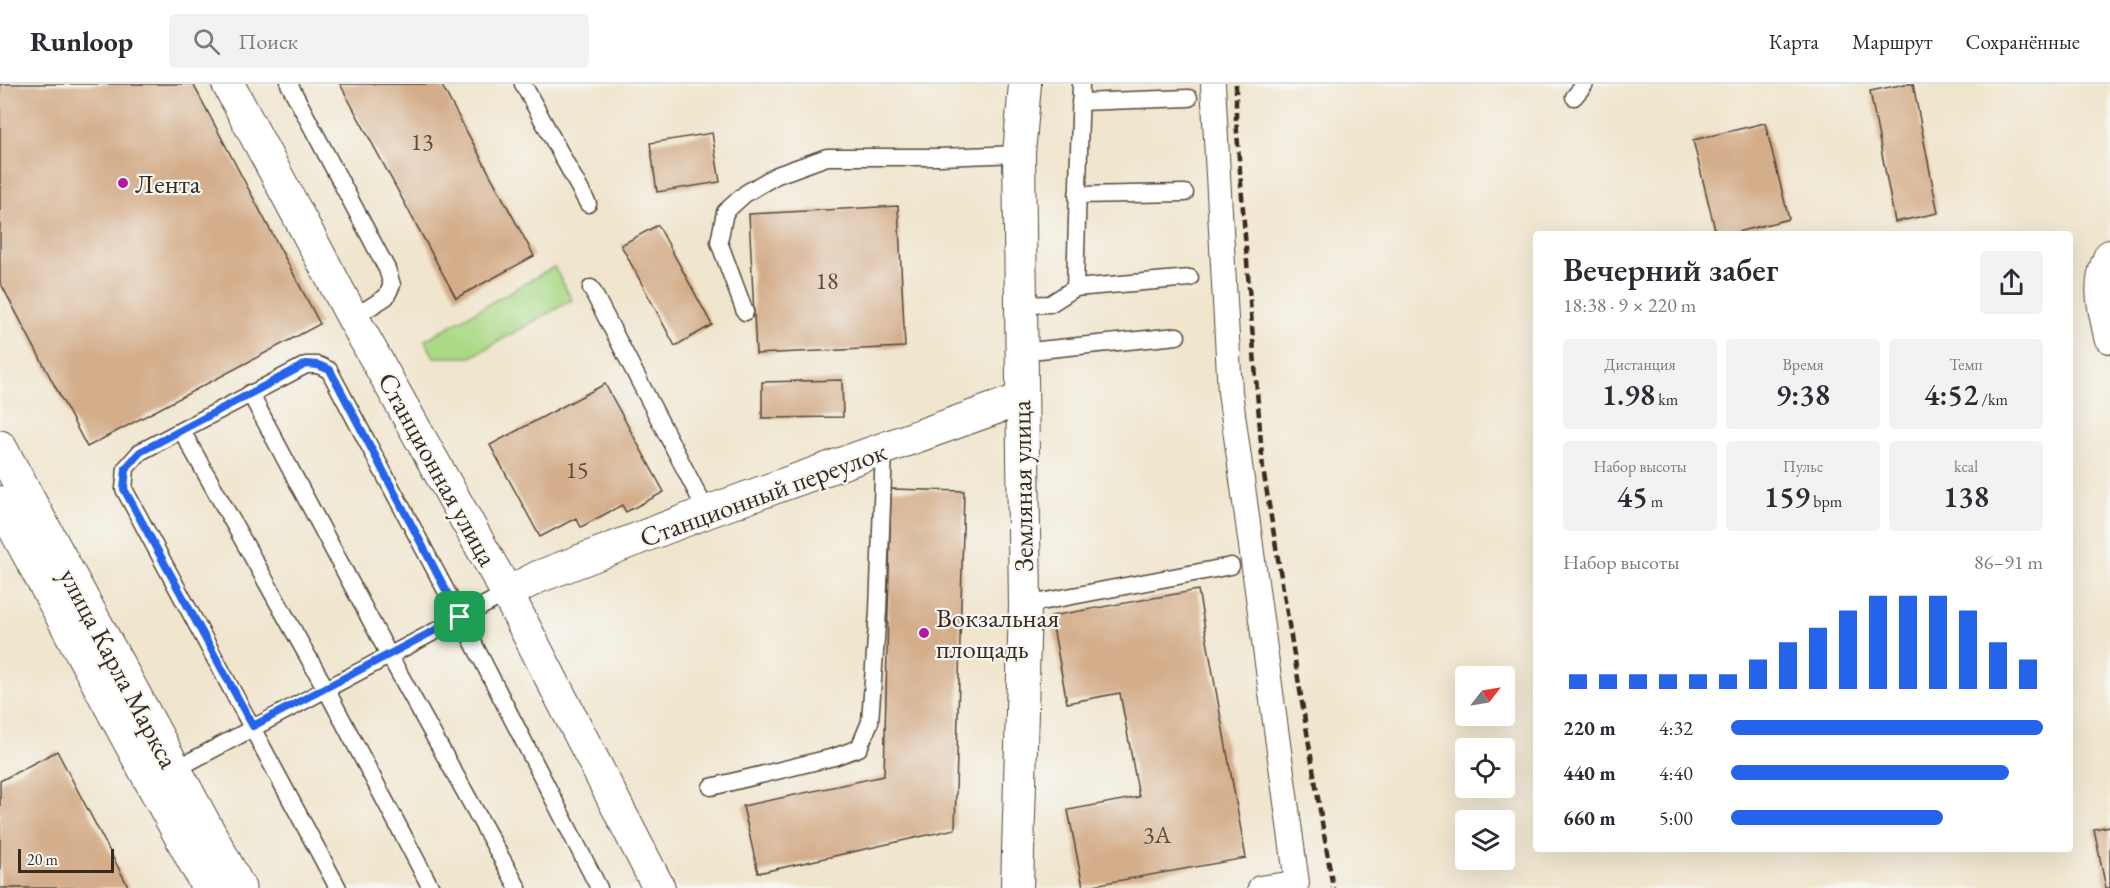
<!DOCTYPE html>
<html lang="ru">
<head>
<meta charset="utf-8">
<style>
	body { margin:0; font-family:"EB Garamond",serif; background:#f2f2f3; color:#2b2b33; height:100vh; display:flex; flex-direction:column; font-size:22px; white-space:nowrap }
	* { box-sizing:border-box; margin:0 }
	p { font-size:20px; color:#7c7c81 }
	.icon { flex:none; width:33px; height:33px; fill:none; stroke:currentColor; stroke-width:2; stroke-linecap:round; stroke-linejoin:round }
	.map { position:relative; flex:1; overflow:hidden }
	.drawer { position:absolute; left:1533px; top:147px; width:540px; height:621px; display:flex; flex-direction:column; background:#fff; border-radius:6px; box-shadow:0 6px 24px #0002 }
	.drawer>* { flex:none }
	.needle { width:39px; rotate:59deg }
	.buttons { position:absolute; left:1455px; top:582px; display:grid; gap:12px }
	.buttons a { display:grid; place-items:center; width:60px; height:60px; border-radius:6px; background:#fff; box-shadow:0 6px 24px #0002; font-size:30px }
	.scale { position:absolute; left:18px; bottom:15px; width:96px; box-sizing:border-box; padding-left:6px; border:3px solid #3b2a1e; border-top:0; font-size:16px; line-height:21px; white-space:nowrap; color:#3b2a1e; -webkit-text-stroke:4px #f6f6f2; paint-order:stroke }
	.pin { position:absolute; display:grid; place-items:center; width:51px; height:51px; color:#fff; margin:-26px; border-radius:12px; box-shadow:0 3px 9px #0006 }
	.round { display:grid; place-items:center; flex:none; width:63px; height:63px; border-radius:6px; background:#f2f2f3 }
	.headline { display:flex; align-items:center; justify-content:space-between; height:102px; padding:0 30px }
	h1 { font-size:33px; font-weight:600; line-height:45px }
	.figures { display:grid; grid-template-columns:repeat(3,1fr); gap:9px; height:102px; padding:6px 30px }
	.figures div { display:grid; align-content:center; border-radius:6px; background:#f2f2f3; text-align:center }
	.figures b { font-size:30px; font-weight:600 }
	.figures small { font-size:16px; font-weight:400 }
	.figures p { font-size:16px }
	.chart { height:168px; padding:12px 30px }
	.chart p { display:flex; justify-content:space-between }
	.chart svg { width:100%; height:108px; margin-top:6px; stroke:#2563eb; stroke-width:6 }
	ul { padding:0 30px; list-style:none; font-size:20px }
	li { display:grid; grid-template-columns:96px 72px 1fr; align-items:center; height:45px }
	li i { height:15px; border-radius:8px; background:#2563eb }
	header { display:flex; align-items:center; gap:36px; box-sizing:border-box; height:84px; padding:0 30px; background:#fff; border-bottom:2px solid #e1e1e2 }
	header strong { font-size:28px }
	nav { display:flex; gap:33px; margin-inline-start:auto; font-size:21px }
	.search { width:420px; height:54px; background:#f2f2f3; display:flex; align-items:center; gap:15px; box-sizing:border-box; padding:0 21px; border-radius:6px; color:#7c7c81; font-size:22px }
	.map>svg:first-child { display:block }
	.green { fill:#abda87; stroke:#738252; stroke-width:1.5 }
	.building { fill:#d4ae8b }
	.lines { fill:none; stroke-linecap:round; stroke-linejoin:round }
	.service-casing { stroke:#564638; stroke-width:19 }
	.pedestrian-casing { stroke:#564638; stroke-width:26 }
	.minor-casing { stroke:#564638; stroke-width:34 }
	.primary-casing { stroke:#564638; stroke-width:35 }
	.service { stroke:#fff; stroke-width:16 }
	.pedestrian { stroke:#fff; stroke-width:24 }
	.minor { stroke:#fff; stroke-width:32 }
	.primary { stroke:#fff; stroke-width:33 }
	.rail { stroke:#3b2a1e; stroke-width:4.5; stroke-dasharray:9 4.5; stroke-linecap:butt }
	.route-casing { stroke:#fff; stroke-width:12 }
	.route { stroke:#2563eb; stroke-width:8 }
	.poi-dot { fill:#b5179e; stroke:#f6f6f2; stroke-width:2 }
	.labels { text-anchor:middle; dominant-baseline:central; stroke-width:4.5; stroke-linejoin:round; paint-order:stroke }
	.number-label { font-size:24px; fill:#614b39 }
	.poi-label { font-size:27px; fill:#3b2a1e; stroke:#f6f6f2; text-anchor:start }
	.street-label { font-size:27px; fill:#3b2a1e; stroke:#f6f6f2 }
</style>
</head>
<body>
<header>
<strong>Runloop</strong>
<div class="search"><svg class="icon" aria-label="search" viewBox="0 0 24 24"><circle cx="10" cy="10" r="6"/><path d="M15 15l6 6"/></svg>Поиск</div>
<nav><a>Карта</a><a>Маршрут</a><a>Сохранённые</a></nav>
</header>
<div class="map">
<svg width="2110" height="804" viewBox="0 0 2110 804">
	<rect width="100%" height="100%" fill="#f6f6f2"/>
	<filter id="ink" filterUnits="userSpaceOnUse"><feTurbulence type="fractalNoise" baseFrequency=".0167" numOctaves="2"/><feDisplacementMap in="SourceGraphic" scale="12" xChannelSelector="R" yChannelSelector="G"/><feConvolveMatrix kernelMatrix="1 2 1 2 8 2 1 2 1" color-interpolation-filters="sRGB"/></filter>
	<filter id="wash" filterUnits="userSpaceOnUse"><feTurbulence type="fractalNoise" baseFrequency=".008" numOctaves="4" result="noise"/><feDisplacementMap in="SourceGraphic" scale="24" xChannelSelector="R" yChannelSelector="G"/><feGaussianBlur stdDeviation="1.35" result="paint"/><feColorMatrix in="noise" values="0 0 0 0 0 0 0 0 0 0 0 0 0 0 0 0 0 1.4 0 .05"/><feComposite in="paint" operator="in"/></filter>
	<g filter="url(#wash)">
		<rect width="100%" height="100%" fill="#f0e5cd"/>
		<polygon class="green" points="554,183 572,216 471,273 434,273 425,256"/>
		<g id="blocks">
			<g class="building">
				<polygon points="0,0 193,0 320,240 87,363 0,198"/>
				<polygon points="340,0 441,0 534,172 456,214"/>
				<polygon points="1905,0 1913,0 1938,129 1895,138 1870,7"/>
				<polygon points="1765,39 1789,135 1729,150 1716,150 1693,56"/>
				<polygon points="712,49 720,98 657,108 650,59"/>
				<polygon points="898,122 905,263 756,270 749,130"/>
				<polygon points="658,141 712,241 675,262 621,161"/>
				<polygon points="842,296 843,333 762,334 762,298"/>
				<polygon points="605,300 664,408 626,428 622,421 581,443 576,434 540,453 490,361"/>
				<polygon points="891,405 964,407 955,745 758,789 743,722 884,692"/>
				<polygon points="1198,506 1246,774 1083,803 1068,726 1139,713 1120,609 1067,619 1051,532"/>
				<polygon points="57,667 129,804 0,804 0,697"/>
				<polygon points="2110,742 2110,804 2106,804 2094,745"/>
			</g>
		</g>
	</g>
	<g filter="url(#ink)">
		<use href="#blocks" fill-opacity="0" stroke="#564638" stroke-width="1.5"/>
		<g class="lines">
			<defs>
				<g id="service">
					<polyline points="289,0 387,185 392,201 386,213 353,234"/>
					<polyline points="523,0 588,120"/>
					<polyline points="1574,13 1585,0"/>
					<polyline points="1080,18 1189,14"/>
					<polyline points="1077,111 1185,109"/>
					<polyline points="591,204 707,428"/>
					<polyline points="1075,204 1190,194"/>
					<polyline points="1020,221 1050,220 1075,204 1081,0"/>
					<polyline points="745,228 719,158 725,128 746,109 777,91 827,73 940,73 1019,70"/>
					<polyline points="1020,268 1177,252"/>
					<polyline points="250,309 389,571 518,804"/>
					<polyline points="182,347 326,605 431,804"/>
					<polyline points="1025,521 1231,482"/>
					<polyline points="174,686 507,509"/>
					<polyline points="711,703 834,673 859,664 870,638 878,527 884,366"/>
					<polyline points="338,804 124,405 126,384 140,368 306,281 318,281 329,286 460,533 599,804"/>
				</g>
				<polyline id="pedestrian" points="1213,0 1230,308 1297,799 1260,804"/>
				<g id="minor">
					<polyline points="228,0 353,234 507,509 659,804"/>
					<path d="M 2110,172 C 2096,204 2104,221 2110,253"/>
					<polyline points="0,418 208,804"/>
					<polyline points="507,509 538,493 707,428 1021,315"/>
					<polyline points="1017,804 1025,521 1019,70 1025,0"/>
				</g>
				<polyline id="primary" points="0,363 239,804"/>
			</defs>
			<use href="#service" class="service-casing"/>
			<use href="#pedestrian" class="pedestrian-casing"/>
			<use href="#minor" class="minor-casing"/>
			<use href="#primary" class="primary-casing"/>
			<use href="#service" class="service"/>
			<use href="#pedestrian" class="pedestrian"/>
			<use href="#minor" class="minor"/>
			<use href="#primary" class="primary"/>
			<polyline class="rail" points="1236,0 1236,35 1263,385 1333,804"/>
		</g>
	</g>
	<g class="lines" filter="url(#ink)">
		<defs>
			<polygon id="route" points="306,280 318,281 330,286 460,533 253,642 124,405 126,384 140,368"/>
		</defs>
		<use href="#route" class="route-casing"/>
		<use href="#route" class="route"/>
	</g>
	<g class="poi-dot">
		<circle cx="123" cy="99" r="6"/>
		<circle cx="924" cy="549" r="6"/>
	</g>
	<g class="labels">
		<g class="number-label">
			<text x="422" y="57">13</text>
			<text x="827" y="196">18</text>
			<text x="577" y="385">15</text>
			<text x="1157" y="750">3А</text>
		</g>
		<g class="poi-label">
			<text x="135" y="99">Лента</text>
			<text x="936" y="533">Вокзальная<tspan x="936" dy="31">площадь</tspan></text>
		</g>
		<g class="street-label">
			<text transform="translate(438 385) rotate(61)">Станционная улица</text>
			<text transform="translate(1022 402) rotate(-91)">Земляная улица</text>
			<text transform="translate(763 410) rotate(-20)">Станционный переулок</text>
			<text transform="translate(119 584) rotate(62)">улица Карла Маркса</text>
		</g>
	</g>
</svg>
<div class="buttons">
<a><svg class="needle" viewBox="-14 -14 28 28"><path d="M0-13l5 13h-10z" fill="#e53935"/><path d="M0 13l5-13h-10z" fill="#7c7c81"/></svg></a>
<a><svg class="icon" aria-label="locate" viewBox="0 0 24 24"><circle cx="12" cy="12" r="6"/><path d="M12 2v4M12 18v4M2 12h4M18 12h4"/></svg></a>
<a><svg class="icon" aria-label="layers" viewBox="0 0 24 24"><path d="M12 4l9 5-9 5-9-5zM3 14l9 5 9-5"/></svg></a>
</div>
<div class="scale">20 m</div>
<div class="pin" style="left:460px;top:533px;background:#1e9e55"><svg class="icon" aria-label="arrive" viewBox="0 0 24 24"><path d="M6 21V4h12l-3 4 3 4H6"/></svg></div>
<section class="drawer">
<div class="headline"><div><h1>Вечерний забег</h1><p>18:38 · 9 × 220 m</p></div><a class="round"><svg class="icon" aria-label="share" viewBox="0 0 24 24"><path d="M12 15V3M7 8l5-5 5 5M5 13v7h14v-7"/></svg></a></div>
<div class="figures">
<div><p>Дистанция</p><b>1.98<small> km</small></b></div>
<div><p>Время</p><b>9:38</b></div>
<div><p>Темп</p><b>4:52<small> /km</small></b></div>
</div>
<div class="figures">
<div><p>Набор высоты</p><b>45<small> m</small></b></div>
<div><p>Пульс</p><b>159<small> bpm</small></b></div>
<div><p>kcal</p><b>138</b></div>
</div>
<div class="chart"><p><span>Набор высоты</span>86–91 m</p>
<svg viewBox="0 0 160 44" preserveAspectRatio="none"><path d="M5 44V38M15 44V38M25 44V38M35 44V38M45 44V38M55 44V38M65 44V32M75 44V25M85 44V19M95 44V12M105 44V6M115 44V6M125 44V6M135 44V12M145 44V25M155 44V32"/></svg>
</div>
<ul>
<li><b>220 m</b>4:32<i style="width:100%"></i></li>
<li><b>440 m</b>4:40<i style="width:89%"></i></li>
<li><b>660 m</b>5:00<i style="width:68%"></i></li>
</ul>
</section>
</div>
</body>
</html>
